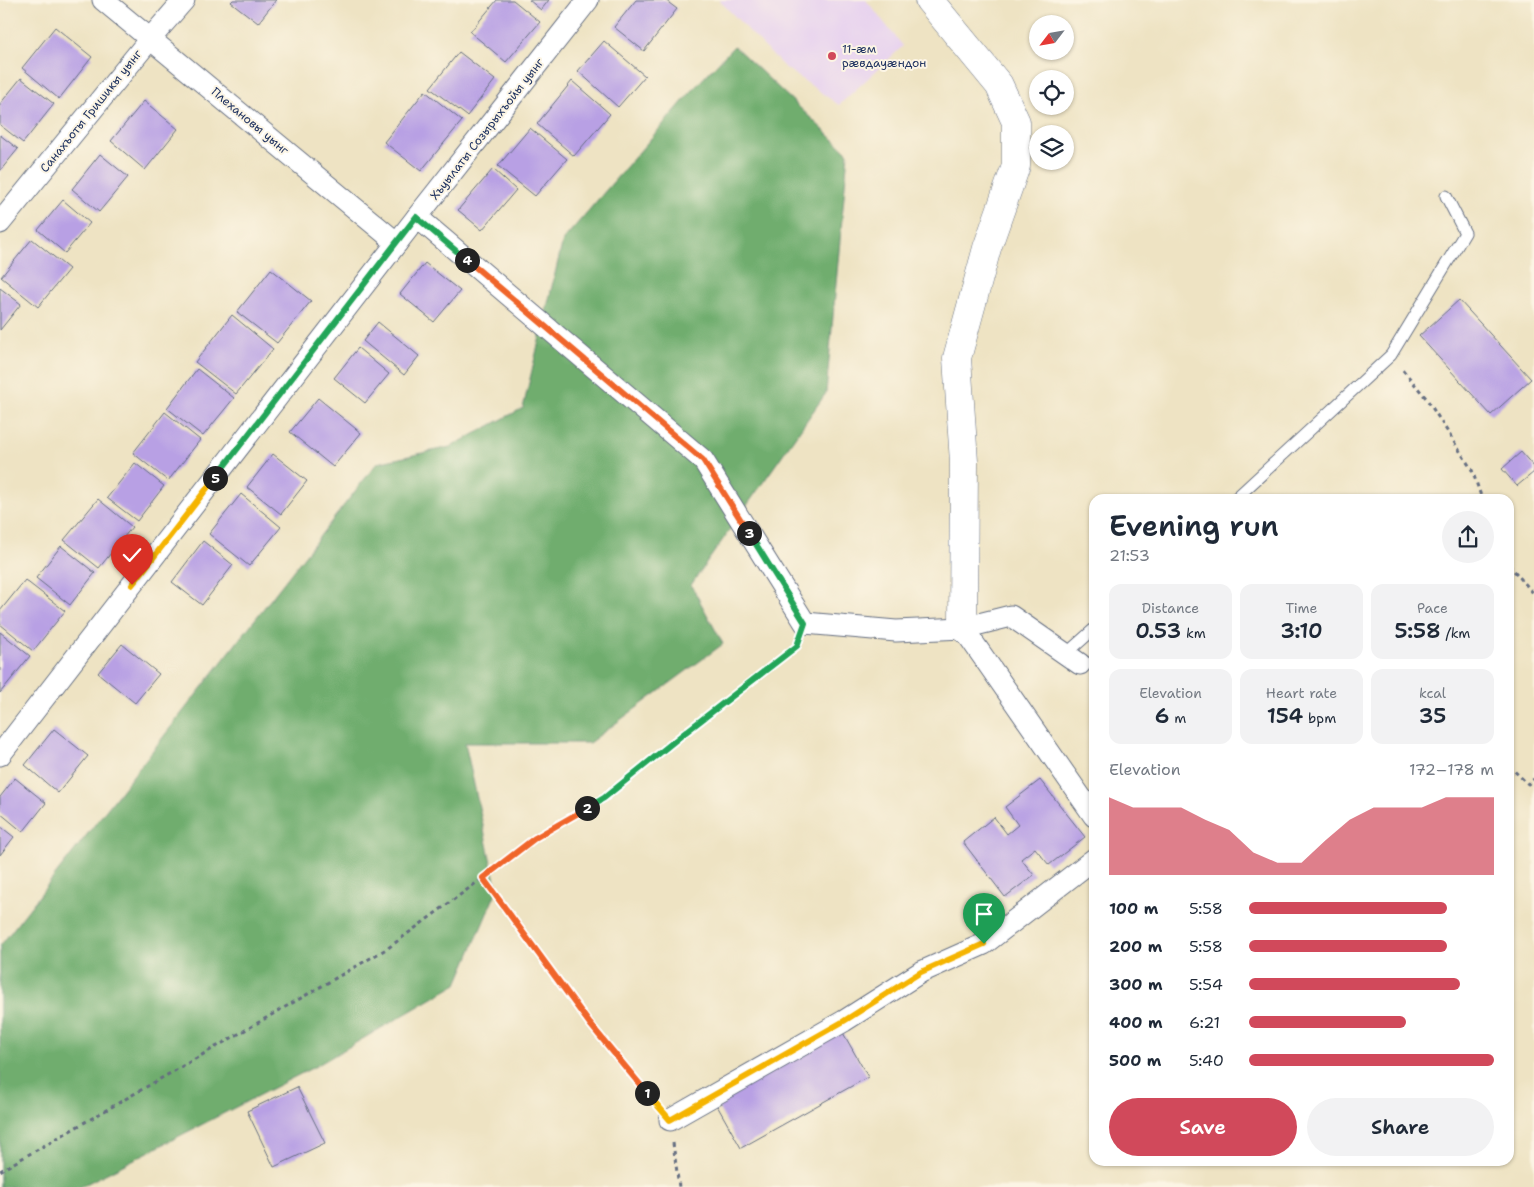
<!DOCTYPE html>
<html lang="en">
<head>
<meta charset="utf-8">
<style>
	body { margin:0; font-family:"Shantell Sans",sans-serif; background:#f2f2f3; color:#1f2937; height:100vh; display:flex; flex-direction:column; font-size:19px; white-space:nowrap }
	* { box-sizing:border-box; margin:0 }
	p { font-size:16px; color:#747a83 }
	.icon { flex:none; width:28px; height:28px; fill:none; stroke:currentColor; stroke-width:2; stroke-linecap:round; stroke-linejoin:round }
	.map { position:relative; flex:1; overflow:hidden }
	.details { position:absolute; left:1089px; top:494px; width:425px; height:672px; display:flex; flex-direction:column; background:#fff; border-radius:15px; box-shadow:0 1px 4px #0004 }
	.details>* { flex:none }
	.needle { width:32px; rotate:239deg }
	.controls { position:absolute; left:1029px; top:15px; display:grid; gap:10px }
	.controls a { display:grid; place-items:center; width:45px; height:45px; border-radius:50%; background:#fff; box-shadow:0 1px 4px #0004; font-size:25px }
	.pin { position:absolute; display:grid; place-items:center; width:42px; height:42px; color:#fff; margin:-51px -21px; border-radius:50% 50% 50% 0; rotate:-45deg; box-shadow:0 0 5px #0007 }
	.pin .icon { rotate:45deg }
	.km { position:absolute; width:25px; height:25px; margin:-12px; border-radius:50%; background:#222; color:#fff; font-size:14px; line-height:25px; text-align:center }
	.round { display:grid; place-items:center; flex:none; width:52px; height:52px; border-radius:26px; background:#f2f2f3 }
	.headline { display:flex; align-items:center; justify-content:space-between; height:85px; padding:0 20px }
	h1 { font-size:28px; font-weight:600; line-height:38px }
	.figures { display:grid; grid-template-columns:repeat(3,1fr); gap:8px; height:85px; padding:5px 20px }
	.figures div { display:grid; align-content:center; border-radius:12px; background:#f2f2f3; text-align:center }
	.figures b { font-size:21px; font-weight:600 }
	.figures small { font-size:14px; font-weight:400 }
	.figures p { font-size:14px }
	.chart { height:140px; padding:10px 20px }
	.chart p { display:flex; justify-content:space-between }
	.chart svg { width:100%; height:90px; margin-top:5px; fill:#d1495b; opacity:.7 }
	.action { display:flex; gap:10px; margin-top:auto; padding:10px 20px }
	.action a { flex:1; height:58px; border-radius:30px; background:#d1495b; color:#fff; font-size:20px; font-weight:600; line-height:58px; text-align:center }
	.action a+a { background:#f2f2f3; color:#1f2937 }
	ul { padding:0 20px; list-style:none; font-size:16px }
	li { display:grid; grid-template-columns:80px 60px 1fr; align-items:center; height:38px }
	li i { height:12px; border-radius:6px; background:#d1495b }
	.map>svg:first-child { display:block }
	.built { fill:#e7d2ef }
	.forest { fill:#70ad6e; stroke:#466e66 }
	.building { fill:#b8a0e4 }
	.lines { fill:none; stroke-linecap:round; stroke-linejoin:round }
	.service-casing { stroke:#656e81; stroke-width:13 }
	.minor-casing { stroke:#656e81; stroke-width:23 }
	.tertiary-casing { stroke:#656e81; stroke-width:29 }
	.path { stroke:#656e81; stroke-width:3; stroke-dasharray:4 4; stroke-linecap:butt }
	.service { stroke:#fff; stroke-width:11 }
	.minor { stroke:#fff; stroke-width:21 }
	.tertiary { stroke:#fff; stroke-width:28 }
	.split-1-casing { stroke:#fff; stroke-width:10 }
	.split-2-casing { stroke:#fff; stroke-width:10 }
	.split-3-casing { stroke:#fff; stroke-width:10 }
	.split-4-casing { stroke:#fff; stroke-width:10 }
	.split-5-casing { stroke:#fff; stroke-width:10 }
	.split-6-casing { stroke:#fff; stroke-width:10 }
	.split-1 { stroke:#f5b400; stroke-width:6 }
	.split-2 { stroke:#f0652b; stroke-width:6 }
	.split-3 { stroke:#22a559; stroke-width:6 }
	.split-4 { stroke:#f0652b; stroke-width:6 }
	.split-5 { stroke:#22a559; stroke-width:6 }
	.split-6 { stroke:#f5b400; stroke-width:6 }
	.poi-dot { fill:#d1495b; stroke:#fcf5e5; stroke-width:2 }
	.labels { text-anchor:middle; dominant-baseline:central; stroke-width:4; stroke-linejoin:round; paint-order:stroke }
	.poi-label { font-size:12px; fill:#1b2f5e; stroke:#fcf5e5; text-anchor:start }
	.street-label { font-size:12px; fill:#1b2f5e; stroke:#fcf5e5 }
</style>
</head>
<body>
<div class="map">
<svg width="1534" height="1187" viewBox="0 0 1534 1187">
	<rect width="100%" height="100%" fill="#fcf5e5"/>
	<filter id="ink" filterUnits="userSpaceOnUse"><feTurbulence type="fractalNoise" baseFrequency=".02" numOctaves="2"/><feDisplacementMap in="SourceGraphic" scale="10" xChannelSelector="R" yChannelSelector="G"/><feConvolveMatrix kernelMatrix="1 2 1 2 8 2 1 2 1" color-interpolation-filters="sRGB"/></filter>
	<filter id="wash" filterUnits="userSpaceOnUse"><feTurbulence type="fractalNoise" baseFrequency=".0096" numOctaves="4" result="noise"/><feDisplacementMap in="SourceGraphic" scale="20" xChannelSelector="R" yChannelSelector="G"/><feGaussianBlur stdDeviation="1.12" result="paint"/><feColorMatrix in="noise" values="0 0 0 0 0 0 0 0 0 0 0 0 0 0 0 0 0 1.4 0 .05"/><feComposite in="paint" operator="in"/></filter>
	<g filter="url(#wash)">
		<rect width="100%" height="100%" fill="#eee3c3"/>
		<polygon class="built" points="719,0 866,0 903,46 839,105 783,66"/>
		<polygon class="forest" points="734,46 848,153 826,393 691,585 723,644 589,743 465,743 497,890 457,984 316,1066 80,1187 0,1187 0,946 377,463 450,447 523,408 563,240 698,84"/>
		<g id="blocks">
			<g class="building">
				<polygon points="233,0 276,0 258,23 231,2"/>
				<polygon points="497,0 513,0 540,22 506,62 470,32"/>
				<polygon points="529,0 549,0 541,10"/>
				<polygon points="636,0 665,0 677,9 644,51 614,27"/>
				<polygon points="55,27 92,57 59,99 22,68"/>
				<polygon points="604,41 645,76 618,107 578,71"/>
				<polygon points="459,52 495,80 467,116 430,88"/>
				<polygon points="21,78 54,104 23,143 0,125 0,104"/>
				<polygon points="572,81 610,114 574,156 537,124"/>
				<polygon points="425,91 462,121 421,171 384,142"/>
				<polygon points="144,101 178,129 145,170 111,141"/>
				<polygon points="530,128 567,159 535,196 498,166"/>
				<polygon points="0,135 18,149 0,171"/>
				<polygon points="100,154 128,177 99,212 72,189"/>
				<polygon points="493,169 516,190 482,230 458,210"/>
				<polygon points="63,200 90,223 65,253 38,230"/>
				<polygon points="32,239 69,269 38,307 1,277"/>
				<polygon points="425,263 460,291 434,322 400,294"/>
				<polygon points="271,269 311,301 277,343 237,312"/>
				<polygon points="0,288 21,304 0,330"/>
				<polygon points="1459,300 1531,379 1491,415 1419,336"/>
				<polygon points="232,315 273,349 236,394 195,362"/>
				<polygon points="378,322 419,356 404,375 363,341"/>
				<polygon points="358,348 389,374 365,403 334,378"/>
				<polygon points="197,369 234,398 203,436 167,408"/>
				<polygon points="318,398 361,433 333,467 290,432"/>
				<polygon points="165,412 200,440 168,481 133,453"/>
				<polygon points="1521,452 1534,467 1534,472 1517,486 1502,469"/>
				<polygon points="273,454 307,481 281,514 247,487"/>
				<polygon points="135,463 164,486 137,521 107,498"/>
				<polygon points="241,494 281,527 249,566 209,534"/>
				<polygon points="98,499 132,527 99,568 64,540"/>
				<polygon points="203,541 233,565 202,605 172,582"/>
				<polygon points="61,546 95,573 70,605 36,578"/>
				<polygon points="25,580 65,611 33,651 0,624 0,611"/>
				<polygon points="0,632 30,656 0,693"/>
				<polygon points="122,644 159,674 135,703 98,673"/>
				<polygon points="54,729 88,756 58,793 25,765"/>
				<polygon points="15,778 46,803 23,832 0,813 0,797"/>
				<polygon points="1040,780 1085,837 1049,865 1035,848 1021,859 1034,875 1005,897 963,842 994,817 1007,834 1018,825 1005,807"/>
				<polygon points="0,826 14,837 0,855"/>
				<polygon points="842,1031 868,1077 741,1148 715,1102"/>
				<polygon points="297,1087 325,1143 274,1167 247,1111"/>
			</g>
		</g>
	</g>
	<g filter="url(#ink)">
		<use href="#blocks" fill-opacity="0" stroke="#656e81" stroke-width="1"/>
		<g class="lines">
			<defs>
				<g id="service">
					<polyline points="1235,499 1391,355 1465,233 1446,196"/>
					<polyline points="1066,654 1094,629"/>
					<polyline points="1080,664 1094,663"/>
				</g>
				<g id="minor">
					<polyline points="103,0 397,243"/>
					<polyline points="417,217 703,460 805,623 896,631 963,628 1011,616 1080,664"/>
					<polyline points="0,223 150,39 184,0"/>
					<polyline points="963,628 1094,816"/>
					<polyline points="0,755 417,217 588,0"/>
					<polyline points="670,1120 844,1021 921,972 984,944 1094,859"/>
				</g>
				<polyline id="tertiary" points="929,0 999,85 1016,122 1016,166 987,248 957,358 964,462 963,628"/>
			</defs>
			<use href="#service" class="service-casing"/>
			<use href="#minor" class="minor-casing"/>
			<use href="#tertiary" class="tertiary-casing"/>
			<g class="path">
				<polyline points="1403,370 1426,398 1472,470 1482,499"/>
				<polyline points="1509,565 1534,594"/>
				<polyline points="1509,766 1528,784 1534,779"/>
				<polyline points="483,878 535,838 604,798 682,735 797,645"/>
				<polyline points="673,1143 679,1187"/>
				<polyline points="0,1171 388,948 483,878 590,1023 655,1102"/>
			</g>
			<use href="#service" class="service"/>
			<use href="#minor" class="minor"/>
			<use href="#tertiary" class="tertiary"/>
		</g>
	</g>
	<g class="lines" filter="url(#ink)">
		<defs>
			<polyline id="split-1" points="647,1093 670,1120 844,1021 921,972 984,944"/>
			<polyline id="split-2" points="587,808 535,838 483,878 590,1024 647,1093"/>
			<polyline id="split-3" points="587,808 604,798 682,735 797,646 805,623 749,533"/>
			<polyline id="split-4" points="467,260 703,460 749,533"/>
			<polyline id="split-5" points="215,478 416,217 467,260"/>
			<polyline id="split-6" points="132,585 215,478"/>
		</defs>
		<use href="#split-1" class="split-1-casing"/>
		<use href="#split-2" class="split-2-casing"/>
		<use href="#split-3" class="split-3-casing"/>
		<use href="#split-4" class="split-4-casing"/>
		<use href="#split-5" class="split-5-casing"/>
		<use href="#split-6" class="split-6-casing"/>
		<use href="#split-1" class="split-1"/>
		<use href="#split-2" class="split-2"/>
		<use href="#split-3" class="split-3"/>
		<use href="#split-4" class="split-4"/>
		<use href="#split-5" class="split-5"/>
		<use href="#split-6" class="split-6"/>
	</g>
	<circle class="poi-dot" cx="832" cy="56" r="5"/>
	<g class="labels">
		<g class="poi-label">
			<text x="842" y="49">11-æм<tspan x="842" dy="14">рӕвдауӕндон</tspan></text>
		</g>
		<g class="street-label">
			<text transform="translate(91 111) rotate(-51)">Санахъоты Гришикы уынг</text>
			<text transform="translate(250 121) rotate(40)">Плехановы уынг</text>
			<text transform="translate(487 129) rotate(-52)">Хъуылаты Созырыхъойы уынг</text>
		</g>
	</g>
</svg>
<div class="controls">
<a><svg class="needle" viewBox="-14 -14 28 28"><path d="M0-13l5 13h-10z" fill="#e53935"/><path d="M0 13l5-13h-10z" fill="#747a83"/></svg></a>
<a><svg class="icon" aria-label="locate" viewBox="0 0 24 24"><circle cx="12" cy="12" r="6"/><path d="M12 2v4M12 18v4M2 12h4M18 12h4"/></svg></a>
<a><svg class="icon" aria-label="layers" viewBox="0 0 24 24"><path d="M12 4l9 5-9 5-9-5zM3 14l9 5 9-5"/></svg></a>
</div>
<div class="pin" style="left:984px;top:944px;background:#1e9e55"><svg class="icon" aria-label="arrive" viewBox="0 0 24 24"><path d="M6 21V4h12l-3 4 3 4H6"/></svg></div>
<div class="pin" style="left:132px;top:585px;background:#d93025"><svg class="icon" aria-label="check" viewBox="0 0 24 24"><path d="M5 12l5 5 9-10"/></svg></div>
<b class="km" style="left:647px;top:1093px">1</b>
<b class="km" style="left:587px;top:808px">2</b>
<b class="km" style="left:749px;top:533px">3</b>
<b class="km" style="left:467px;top:260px">4</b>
<b class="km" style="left:215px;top:478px">5</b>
<section class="details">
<div class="headline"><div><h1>Evening run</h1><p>21:53</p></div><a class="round"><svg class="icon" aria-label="share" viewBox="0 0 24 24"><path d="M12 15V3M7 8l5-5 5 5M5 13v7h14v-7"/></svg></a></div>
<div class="figures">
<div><p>Distance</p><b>0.53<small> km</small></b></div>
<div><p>Time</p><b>3:10</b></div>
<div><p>Pace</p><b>5:58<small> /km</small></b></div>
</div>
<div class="figures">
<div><p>Elevation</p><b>6<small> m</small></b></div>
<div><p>Heart rate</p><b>154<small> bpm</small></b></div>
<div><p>kcal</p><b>35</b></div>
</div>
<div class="chart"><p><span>Elevation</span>172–178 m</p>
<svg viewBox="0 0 160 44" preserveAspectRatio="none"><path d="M0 44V6L10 11L20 11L30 11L40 17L50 22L60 33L70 38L80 38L90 27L100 17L110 11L120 11L130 11L140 6L150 6L160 6V44z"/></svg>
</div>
<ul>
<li><b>100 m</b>5:58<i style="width:81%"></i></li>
<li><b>200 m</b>5:58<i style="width:81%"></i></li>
<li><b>300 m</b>5:54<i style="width:86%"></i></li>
<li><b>400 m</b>6:21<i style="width:64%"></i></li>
<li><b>500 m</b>5:40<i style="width:100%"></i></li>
</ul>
<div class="action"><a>Save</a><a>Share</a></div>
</section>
</div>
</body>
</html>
